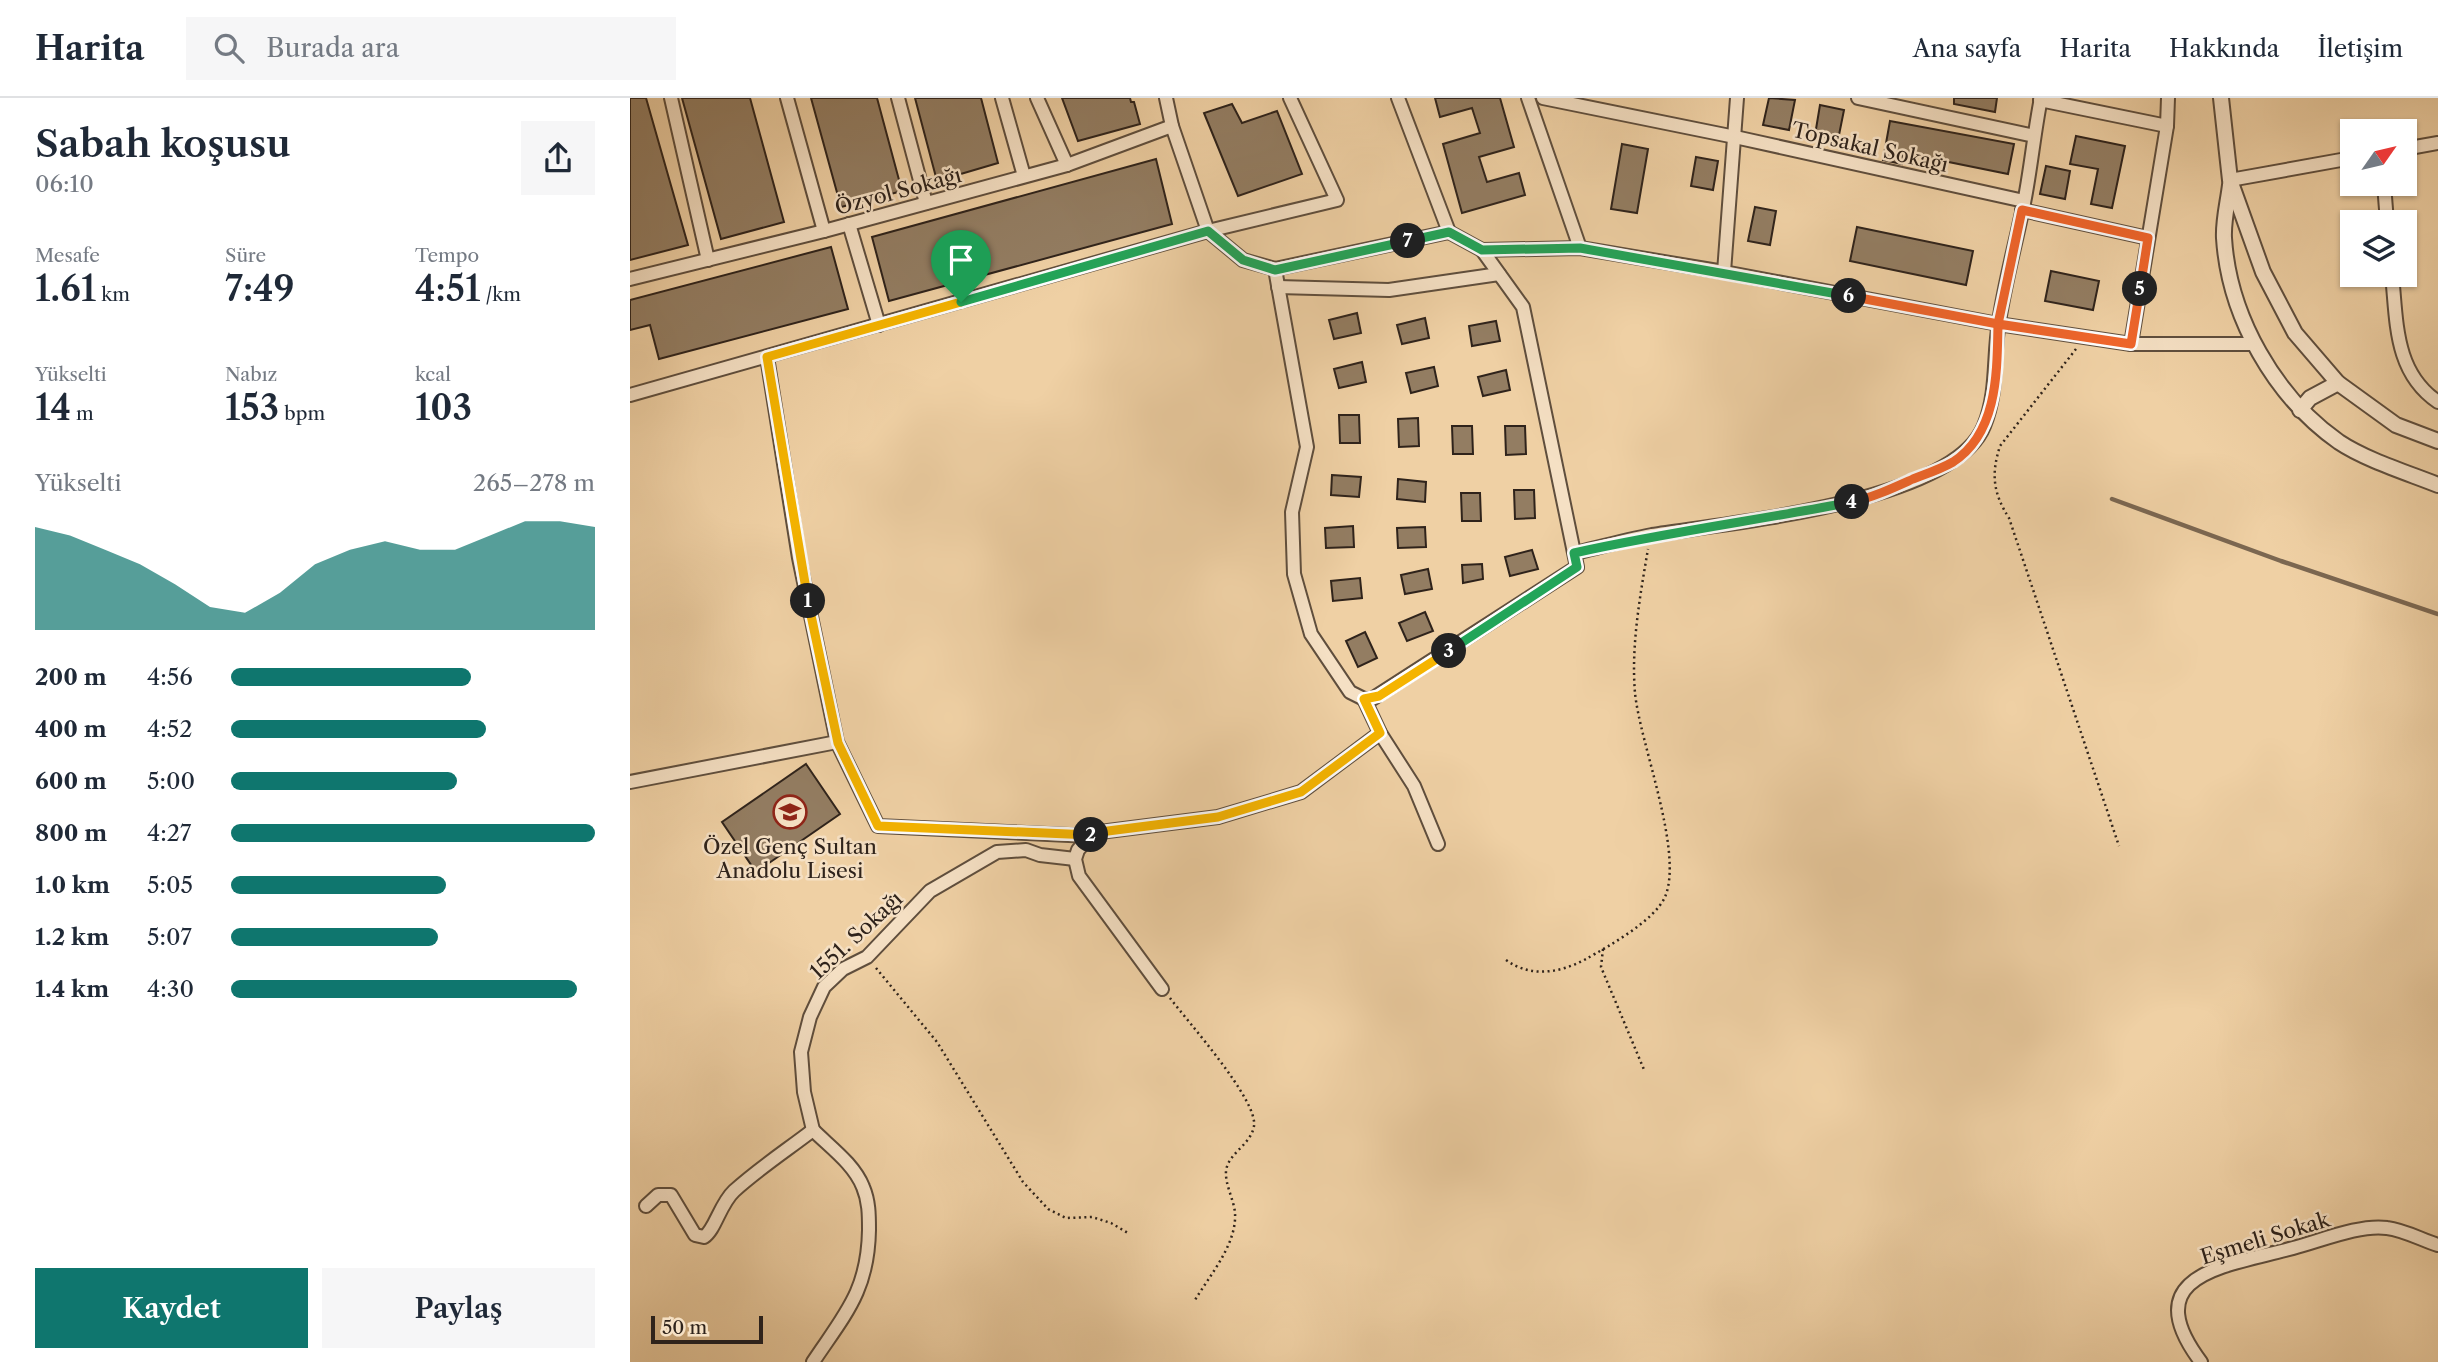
<!DOCTYPE html>
<html lang="tr">
<head>
<meta charset="utf-8">
<style>
	body { margin:0; font-family:"Libre Caslon Text",serif; background:#f6f6f7; color:#1f2937; height:100vh; display:flex; flex-direction:column; font-size:26px; white-space:nowrap }
	* { box-sizing:border-box; margin:0 }
	p { font-size:23px; color:#747a83 }
	.icon { flex:none; width:38px; height:38px; fill:none; stroke:currentColor; stroke-width:2; stroke-linecap:round; stroke-linejoin:round }
	.map { position:relative; flex:1; overflow:hidden }
	.panel { display:flex; flex-direction:column; background:#fff; width:630px }
	.panel>* { flex:none }
	.needle { width:46px; rotate:56deg }
	.tools { position:absolute; left:1710px; top:21px; display:grid; gap:14px }
	.tools a { display:grid; place-items:center; width:77px; height:77px; border-radius:0px; background:#fff; box-shadow:0 2px 5px #0004; font-size:35px }
	.scale { position:absolute; left:21px; bottom:18px; width:112px; box-sizing:border-box; padding-left:7px; border:4px solid #2f231b; border-top:0; font-size:19px; line-height:24px; white-space:nowrap; color:#2f231b; -webkit-text-stroke:5px #f5e0c4; paint-order:stroke }
	.pin { position:absolute; display:grid; place-items:center; width:60px; height:60px; color:#fff; margin:-72px -30px; border-radius:50% 50% 50% 0; rotate:-45deg; box-shadow:0 0 7px #0007 }
	.pin .icon { rotate:45deg }
	.km { position:absolute; width:35px; height:35px; margin:-18px; border-radius:50%; background:#222; color:#fff; font-size:19px; line-height:35px; text-align:center }
	.round { display:grid; place-items:center; flex:none; width:74px; height:74px; border-radius:0px; background:#f6f6f7 }
	.headline { display:flex; align-items:center; justify-content:space-between; height:119px; padding:0 35px }
	h1 { font-size:38px; font-weight:600; line-height:52px }
	.metrics { display:grid; grid-template-columns:repeat(3,1fr); gap:10px; height:119px; padding:7px 35px }
	.metrics div { display:grid; align-content:center }
	.metrics b { font-size:35px; font-weight:600 }
	.metrics small { font-size:19px; font-weight:400 }
	.metrics p { font-size:19px }
	.chart { height:196px; padding:14px 35px }
	.chart p { display:flex; justify-content:space-between }
	.chart svg { width:100%; height:126px; margin-top:7px; fill:#0f766e; opacity:.7 }
	.button { display:flex; gap:14px; margin-top:auto; padding:14px 35px }
	.button a { flex:1; height:80px; border-radius:0px; background:#0f766e; color:#fff; font-size:28px; font-weight:600; line-height:80px; text-align:center }
	.button a+a { background:#f6f6f7; color:#1f2937 }
	ul { padding:0 35px; list-style:none; font-size:23px }
	li { display:grid; grid-template-columns:112px 84px 1fr; align-items:center; height:52px }
	li i { height:18px; border-radius:9px; background:#0f766e }
	header { display:flex; align-items:center; gap:42px; box-sizing:border-box; height:98px; padding:0 35px; background:#fff; border-bottom:2px solid #e0e1e3 }
	header strong { font-size:33px }
	nav { display:flex; gap:38px; margin-inline-start:auto; font-size:24px }
	.search { width:490px; height:63px; background:#f6f6f7; display:flex; align-items:center; gap:18px; box-sizing:border-box; padding:0 24px; border-radius:0px; color:#747a83; font-size:26px }
	main { display:flex; flex:1; min-height:0 }
	.map>svg:first-child { display:block }
	.lines { fill:none; stroke-linecap:round; stroke-linejoin:round }
	.stream { stroke:#7b6751; stroke-width:4.5 }
	.building { fill:#937d62; stroke:#2f231b; stroke-width:2 }
	.minor-casing { stroke:#5f4e3d; stroke-width:16 }
	.tertiary-casing { stroke:#5f4e3d; stroke-width:18 }
	.path { stroke:#2f231b; stroke-width:2.5; stroke-dasharray:2 3.5; stroke-linecap:butt }
	.minor { stroke:#f5e0c4; stroke-width:12 }
	.tertiary { stroke:#f5e0c4; stroke-width:14 }
	.split-1-casing { stroke:#fff; stroke-width:14 }
	.split-2-casing { stroke:#fff; stroke-width:14 }
	.split-3-casing { stroke:#fff; stroke-width:14 }
	.split-4-casing { stroke:#fff; stroke-width:14 }
	.split-5-casing { stroke:#fff; stroke-width:14 }
	.split-6-casing { stroke:#fff; stroke-width:14 }
	.split-7-casing { stroke:#fff; stroke-width:14 }
	.split-8-casing { stroke:#fff; stroke-width:14 }
	.split-1 { stroke:#f5b400; stroke-width:9 }
	.split-2 { stroke:#f5b400; stroke-width:9 }
	.split-3 { stroke:#f5b400; stroke-width:9 }
	.split-4 { stroke:#22a559; stroke-width:9 }
	.split-5 { stroke:#f0652b; stroke-width:9 }
	.split-6 { stroke:#f0652b; stroke-width:9 }
	.split-7 { stroke:#22a559; stroke-width:9 }
	.split-8 { stroke:#22a559; stroke-width:9 }
	.labels { text-anchor:middle; dominant-baseline:central; stroke-width:5; stroke-linejoin:round; paint-order:stroke }
	.street-label { font-size:21px; fill:#2f231b; stroke:#f5e0c4 }
	.poi-label { font-size:21px; fill:#2f231b; stroke:#f5e0c4 }
</style>
</head>
<body>
<header>
<strong>Harita</strong>
<div class="search"><svg class="icon" aria-label="search" viewBox="0 0 24 24"><circle cx="10" cy="10" r="6"/><path d="M15 15l6 6"/></svg>Burada ara</div>
<nav><a>Ana sayfa</a><a>Harita</a><a>Hakkında</a><a>İletişim</a></nav>
</header>
<main>
<section class="panel">
<div class="headline"><div><h1>Sabah koşusu</h1><p>06:10</p></div><a class="round"><svg class="icon" aria-label="share" viewBox="0 0 24 24"><path d="M12 15V3M7 8l5-5 5 5M5 13v7h14v-7"/></svg></a></div>
<div class="metrics">
<div><p>Mesafe</p><b>1.61<small> km</small></b></div>
<div><p>Süre</p><b>7:49</b></div>
<div><p>Tempo</p><b>4:51<small> /km</small></b></div>
</div>
<div class="metrics">
<div><p>Yükselti</p><b>14<small> m</small></b></div>
<div><p>Nabız</p><b>153<small> bpm</small></b></div>
<div><p>kcal</p><b>103</b></div>
</div>
<div class="chart"><p><span>Yükselti</span>265–278 m</p>
<svg viewBox="0 0 160 44" preserveAspectRatio="none"><path d="M0 44V8L10 11L20 16L30 21L40 28L50 36L60 38L70 31L80 21L90 16L100 13L110 16L120 16L130 11L140 6L150 6L160 8V44z"/></svg>
</div>
<ul>
<li><b>200 m</b>4:56<i style="width:66%"></i></li>
<li><b>400 m</b>4:52<i style="width:70%"></i></li>
<li><b>600 m</b>5:00<i style="width:62%"></i></li>
<li><b>800 m</b>4:27<i style="width:100%"></i></li>
<li><b>1.0 km</b>5:05<i style="width:59%"></i></li>
<li><b>1.2 km</b>5:07<i style="width:57%"></i></li>
<li><b>1.4 km</b>4:30<i style="width:95%"></i></li>
</ul>
<div class="button"><a>Kaydet</a><a>Paylaş</a></div>
</section>
<div class="map">
<svg width="1808" height="1264" viewBox="0 0 1808 1264">
	<rect width="100%" height="100%" fill="#efd0a4"/>
	<filter id="stains"><feTurbulence type="fractalNoise" baseFrequency=".00286" numOctaves="4"/><feColorMatrix values="0 0 0 0 .2 0 0 0 0 .09 0 0 0 0 .02 0 0 0 .5 -.17"/></filter>
	<radialGradient id="worn" r=".72"><stop offset=".6" stop-color="#630" stop-opacity="0"/><stop offset="1" stop-color="#630" stop-opacity=".3"/></radialGradient>
	<g class="lines">
		<polyline class="stream" points="1482,401 1651,463 1808,516"/>
	</g>
	<g class="building">
		<polygon points="0,0 16,0 58,147 0,162"/>
		<polygon points="52,0 120,0 154,124 91,141"/>
		<polygon points="181,0 247,0 272,93 211,109"/>
		<polygon points="285,0 351,0 368,65 307,83"/>
		<polygon points="432,0 500,0 501,4 504,4 510,26 448,43"/>
		<polygon points="805,0 870,0 884,49 849,59 857,84 889,75 895,97 832,115 813,46 850,35 842,10 810,19"/>
		<polygon points="1139,0 1165,2 1159,32 1133,27"/>
		<polygon points="1324,0 1367,0 1365,14 1324,6"/>
		<polygon points="602,6 612,25 647,13 672,76 608,98 574,15"/>
		<polygon points="1190,7 1214,12 1208,42 1185,37"/>
		<polygon points="1260,23 1384,46 1378,76 1274,55 1272,66 1253,62"/>
		<polygon points="1446,38 1495,48 1482,110 1461,106 1468,71 1440,66"/>
		<polygon points="992,46 1018,51 1007,115 981,111"/>
		<polygon points="1066,59 1088,63 1083,92 1061,88"/>
		<polygon points="526,61 542,126 259,203 242,139"/>
		<polygon points="1416,68 1440,73 1435,101 1410,96"/>
		<polygon points="1125,109 1146,113 1140,147 1118,143"/>
		<polygon points="1227,129 1343,153 1336,187 1220,163"/>
		<polygon points="201,149 218,211 29,261 20,227 0,232 0,202"/>
		<polygon points="1421,173 1469,183 1463,212 1415,203"/>
		<polygon points="727,215 731,235 704,241 699,222"/>
		<polygon points="795,220 799,240 772,246 767,227"/>
		<polygon points="866,223 870,243 842,248 839,228"/>
		<polygon points="732,264 736,284 709,290 704,271"/>
		<polygon points="804,269 808,288 781,295 776,275"/>
		<polygon points="876,272 880,292 853,298 848,279"/>
		<polygon points="709,317 729,317 730,345 710,345"/>
		<polygon points="788,320 789,348 769,349 768,321"/>
		<polygon points="822,328 842,328 843,356 823,356"/>
		<polygon points="875,328 895,328 896,356 876,357"/>
		<polygon points="702,377 731,379 729,399 701,397"/>
		<polygon points="768,381 796,384 795,404 767,401"/>
		<polygon points="884,392 904,392 905,420 885,421"/>
		<polygon points="831,395 850,395 851,423 832,423"/>
		<polygon points="723,428 724,449 696,450 695,430"/>
		<polygon points="795,429 796,449 768,450 767,430"/>
		<polygon points="902,452 908,471 880,478 875,459"/>
		<polygon points="852,466 853,481 833,485 832,467"/>
		<polygon points="798,471 802,491 775,496 771,477"/>
		<polygon points="730,480 732,500 703,503 701,483"/>
		<polygon points="795,514 803,533 777,543 769,525"/>
		<polygon points="735,534 747,560 728,569 716,543"/>
		<polygon points="176,666 210,716 126,774 92,724"/>
	</g>
	<g class="lines">
		<defs>
			<g id="minor">
				<polyline points="41,0 78,162"/>
				<polyline points="157,0 194,133"/>
				<polyline points="268,0 296,105"/>
				<polyline points="372,0 394,78"/>
				<polyline points="407,0 437,67"/>
				<polyline points="536,0 542,28 578,133 613,162 645,171 819,134"/>
				<polyline points="768,0 819,134"/>
				<polyline points="898,0 950,150"/>
				<polyline points="913,0 1105,39 1394,103"/>
				<polyline points="1228,0 1404,38"/>
				<polyline points="1410,2 1537,28"/>
				<polyline points="1774,51 1808,45"/>
				<polyline points="1600,82 1722,60"/>
				<polyline points="1754,86 1757,124"/>
				<polyline points="1392,112 1518,140"/>
				<polyline points="219,126 249,227"/>
				<polyline points="819,134 852,152 950,150 1094,174 1368,226 1501,246 1624,246"/>
				<polyline points="645,171 677,349 662,414 664,476 681,536 720,594 734,601 742,601 947,469 893,209 852,152"/>
				<polyline points="1094,174 1107,0"/>
				<path d="M 1762,177 C 1767,224 1764,274 1808,304"/>
				<polyline points="0,181 194,133 437,67 542,28"/>
				<polyline points="648,189 759,192 869,176"/>
				<polyline points="1501,246 1537,28 1538,0"/>
				<polyline points="137,259 169,460 207,644 248,728 460,738"/>
				<polyline points="0,297 578,133 707,102 660,0"/>
				<path d="M 945,455 C 970,449 996,442 1022,437 C 1097,425 1323,405 1354,328 C 1368,294 1363,259 1369,224 C 1375,184 1386,144 1394,105 C 1401,70 1404,35 1411,0"/>
				<polyline points="734,601 750,635 784,688 808,746"/>
				<polyline points="0,684 207,644"/>
				<polyline points="532,891 449,778 445,761 448,752 460,738 470,734 588,719 671,694 750,635"/>
				<polyline points="183,1032 174,994 171,954 180,919 194,889 213,871 237,859 300,793 367,754 396,752 410,757 445,761"/>
				<path d="M 16,1108 L 28,1097 L 41,1097 L 65,1137 L 74,1139 C 85,1132 90,1106 104,1093 C 128,1071 157,1052 183,1032"/>
				<path d="M 183,1264 C 215,1216 238,1193 239,1132 C 239,1117 239,1103 233,1089 C 224,1066 200,1049 183,1032"/>
				<path d="M 1571,1264 C 1504,1175 1598,1168 1663,1150 C 1690,1143 1730,1126 1757,1130 C 1774,1132 1792,1142 1808,1147"/>
			</g>
			<g id="tertiary">
				<polyline points="1591,0 1600,82 1633,174 1665,235 1708,285 1766,327 1808,343"/>
				<path d="M 1600,87 C 1598,104 1593,123 1594,140 C 1599,219 1645,299 1709,344 C 1736,362 1778,375 1808,387"/>
				<polyline points="1670,312 1680,300 1708,285"/>
			</g>
		</defs>
		<use href="#minor" class="minor-casing"/>
		<use href="#tertiary" class="tertiary-casing"/>
		<g class="path">
			<path d="M 1446,251 L 1370,348 C 1361,376 1363,395 1379,420 L 1489,748"/>
			<polyline points="973,851 971,869 1015,974"/>
			<path d="M 876,862 C 901,880 930,875 956,861 C 979,848 1024,823 1035,799 C 1054,754 1010,646 1005,595 C 1001,548 1010,498 1018,451"/>
			<polyline points="246,870 307,944 393,1084 418,1111 436,1120 462,1119 481,1125 498,1135"/>
			<path d="M 540,900 C 558,924 628,1002 624,1028 C 621,1047 598,1055 596,1073 C 595,1087 604,1102 605,1115 C 607,1146 580,1177 565,1202"/>
		</g>
		<use href="#minor" class="minor"/>
		<use href="#tertiary" class="tertiary"/>
	</g>
	<g class="lines">
		<defs>
			<polyline id="split-1" points="178,503 137,259 331,204"/>
			<polyline id="split-2" points="178,503 208,645 248,728 461,737"/>
			<polyline id="split-3" points="461,737 470,734 588,719 671,694 750,635 734,601 749,598 819,553"/>
			<path id="split-4" d="M 819,553 L 947,469 L 944,455 C 1037,434 1130,422 1222,404"/>
			<path id="split-5" d="M 1222,404 C 1244,399 1263,390 1283,381 C 1296,376 1311,371 1323,364 C 1368,335 1367,274 1368,226 L 1501,246 L 1510,191"/>
			<polyline id="split-6" points="1219,198 1368,226 1392,112 1518,140 1510,191"/>
			<polyline id="split-7" points="778,143 819,134 852,152 950,150 1219,198"/>
			<polyline id="split-8" points="331,204 578,133 613,162 645,172 778,143"/>
		</defs>
		<use href="#split-1" class="split-1-casing"/>
		<use href="#split-2" class="split-2-casing"/>
		<use href="#split-3" class="split-3-casing"/>
		<use href="#split-4" class="split-4-casing"/>
		<use href="#split-5" class="split-5-casing"/>
		<use href="#split-6" class="split-6-casing"/>
		<use href="#split-7" class="split-7-casing"/>
		<use href="#split-8" class="split-8-casing"/>
		<use href="#split-1" class="split-1"/>
		<use href="#split-2" class="split-2"/>
		<use href="#split-3" class="split-3"/>
		<use href="#split-4" class="split-4"/>
		<use href="#split-5" class="split-5"/>
		<use href="#split-6" class="split-6"/>
		<use href="#split-7" class="split-7"/>
		<use href="#split-8" class="split-8"/>
	</g>
	<defs>
		<symbol id="school-ring" viewBox="-11 -11 22 22"><circle r="9.5" fill="#f5e0c4" stroke="#8f2418" stroke-width="1.5"/><path d="M0-5L7-2L0 1L-7-2ZM-4 1L0 2.5L4 1V4Q0 6-4 4Z" fill="#8f2418"/></symbol>
	</defs>
	<g fill-rule="evenodd">
		<use href="#school-ring" x="141" y="695" width="38" height="38"/>
	</g>
	<g class="labels">
		<g class="street-label">
			<text transform="translate(1240 49) rotate(13)">Topsakal Sokağı</text>
			<text transform="translate(268 93) rotate(-15)">Özyol Sokağı</text>
			<text transform="translate(226 837) rotate(-43)">1551. Sokağı</text>
			<text transform="translate(1635 1140) rotate(-17)">Eşmeli Sokak</text>
		</g>
		<g class="poi-label">
			<text x="160" y="748">Özel Genç Sultan<tspan x="160" dy="24">Anadolu Lisesi</tspan></text>
		</g>
	</g>
	<rect width="100%" height="100%" filter="url(#stains)"/>
	<rect width="100%" height="100%" fill="url(#worn)"/>
</svg>
<div class="tools">
<a><svg class="needle" viewBox="-14 -14 28 28"><path d="M0-13l5 13h-10z" fill="#e53935"/><path d="M0 13l5-13h-10z" fill="#747a83"/></svg></a>
<a><svg class="icon" aria-label="layers" viewBox="0 0 24 24"><path d="M12 4l9 5-9 5-9-5zM3 14l9 5 9-5"/></svg></a>
</div>
<div class="scale">50 m</div>
<div class="pin" style="left:331px;top:204px;background:#1e9e55"><svg class="icon" aria-label="arrive" viewBox="0 0 24 24"><path d="M6 21V4h12l-3 4 3 4H6"/></svg></div>
<b class="km" style="left:178px;top:503px">1</b>
<b class="km" style="left:461px;top:737px">2</b>
<b class="km" style="left:819px;top:553px">3</b>
<b class="km" style="left:1222px;top:404px">4</b>
<b class="km" style="left:1510px;top:191px">5</b>
<b class="km" style="left:1219px;top:198px">6</b>
<b class="km" style="left:778px;top:143px">7</b>
</div>
</main>
</body>
</html>
